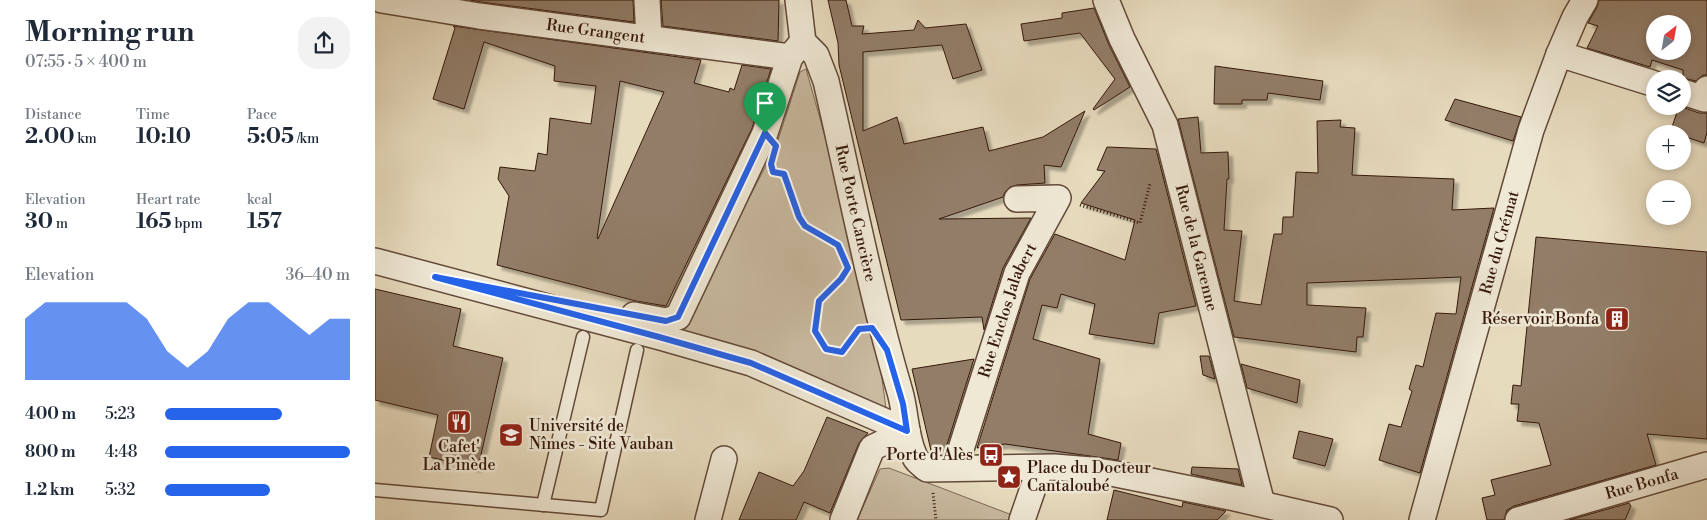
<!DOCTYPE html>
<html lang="en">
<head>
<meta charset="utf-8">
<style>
	body { margin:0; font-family:"Libre Bodoni",serif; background:#f2f2f3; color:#1f2937; height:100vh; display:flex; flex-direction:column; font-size:19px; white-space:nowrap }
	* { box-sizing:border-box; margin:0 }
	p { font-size:16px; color:#747a83 }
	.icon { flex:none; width:28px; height:28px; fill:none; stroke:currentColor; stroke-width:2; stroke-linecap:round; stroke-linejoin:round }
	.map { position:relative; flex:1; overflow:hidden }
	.details { display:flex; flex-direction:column; background:#fff; width:375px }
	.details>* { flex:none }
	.needle { width:32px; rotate:31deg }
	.controls { position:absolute; left:1271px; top:15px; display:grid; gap:10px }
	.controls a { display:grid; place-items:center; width:45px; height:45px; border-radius:50%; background:#fff; box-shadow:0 2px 8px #0003; font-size:25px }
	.pin { position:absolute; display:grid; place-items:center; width:42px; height:42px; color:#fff; margin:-51px -21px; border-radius:50% 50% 50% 0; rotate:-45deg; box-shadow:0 0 5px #0007 }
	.pin .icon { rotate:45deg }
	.round { display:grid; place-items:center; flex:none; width:52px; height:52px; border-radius:20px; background:#f2f2f3 }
	.summary { display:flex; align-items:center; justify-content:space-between; height:85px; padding:0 25px }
	h1 { font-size:28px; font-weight:700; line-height:38px }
	.metrics { display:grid; grid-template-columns:repeat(3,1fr); gap:8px; height:85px; padding:5px 25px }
	.metrics div { display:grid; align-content:center }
	.metrics b { font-size:21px; font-weight:700 }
	.metrics small { font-size:14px; font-weight:400 }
	.metrics p { font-size:14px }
	.chart { height:140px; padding:10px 25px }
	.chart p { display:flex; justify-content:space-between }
	.chart svg { width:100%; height:90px; margin-top:5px; fill:#2563eb; opacity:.7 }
	ul { padding:0 25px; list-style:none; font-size:16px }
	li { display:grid; grid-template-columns:80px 60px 1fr; align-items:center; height:38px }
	li i { height:12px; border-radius:6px; background:#2563eb }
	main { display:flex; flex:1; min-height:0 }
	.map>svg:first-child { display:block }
	.green { fill:#c9baa0; stroke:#7f6956 }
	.building { fill:#927d68; stroke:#35180b; fill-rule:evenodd; filter:url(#shadow) }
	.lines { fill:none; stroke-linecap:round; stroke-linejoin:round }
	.service-casing { stroke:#624938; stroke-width:15 }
	.minor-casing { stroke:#624938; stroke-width:28 }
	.path { stroke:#35180b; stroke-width:3; stroke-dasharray:1 2.5; stroke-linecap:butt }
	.service { stroke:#efe8d5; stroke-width:12 }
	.minor { stroke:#efe8d5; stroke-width:25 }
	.route-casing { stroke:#fff; stroke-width:10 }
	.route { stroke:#2563eb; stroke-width:6 }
	.labels { text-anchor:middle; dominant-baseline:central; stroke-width:5; stroke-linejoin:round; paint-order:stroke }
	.street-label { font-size:16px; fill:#35180b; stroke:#efe8d5 }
	.poi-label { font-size:16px; fill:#35180b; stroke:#efe8d5; text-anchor:end }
</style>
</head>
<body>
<main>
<section class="details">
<div class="summary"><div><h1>Morning run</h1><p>07:55 · 5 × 400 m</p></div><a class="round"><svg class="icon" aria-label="share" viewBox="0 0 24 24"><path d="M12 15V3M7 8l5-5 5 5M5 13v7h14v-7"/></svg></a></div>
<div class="metrics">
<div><p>Distance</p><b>2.00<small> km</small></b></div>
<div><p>Time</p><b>10:10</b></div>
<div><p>Pace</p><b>5:05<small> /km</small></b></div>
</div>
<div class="metrics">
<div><p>Elevation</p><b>30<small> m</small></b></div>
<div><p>Heart rate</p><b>165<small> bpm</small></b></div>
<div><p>kcal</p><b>157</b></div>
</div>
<div class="chart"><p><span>Elevation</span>36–40 m</p>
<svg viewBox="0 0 160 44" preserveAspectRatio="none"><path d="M0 44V14L10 6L20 6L30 6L40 6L50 6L60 14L70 30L80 38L90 30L100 14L110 6L120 6L130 14L140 22L150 14L160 14V44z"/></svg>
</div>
<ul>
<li><b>400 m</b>5:23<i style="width:63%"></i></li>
<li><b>800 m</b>4:48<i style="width:100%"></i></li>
<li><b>1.2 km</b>5:32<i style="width:57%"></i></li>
</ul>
</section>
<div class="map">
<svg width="1332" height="520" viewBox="0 0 1332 520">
	<defs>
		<filter id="shadow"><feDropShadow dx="4.5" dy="4.5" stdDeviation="1" flood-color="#0004"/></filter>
	</defs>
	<rect width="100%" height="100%" fill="#e7dbbe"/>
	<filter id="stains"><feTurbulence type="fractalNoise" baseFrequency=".004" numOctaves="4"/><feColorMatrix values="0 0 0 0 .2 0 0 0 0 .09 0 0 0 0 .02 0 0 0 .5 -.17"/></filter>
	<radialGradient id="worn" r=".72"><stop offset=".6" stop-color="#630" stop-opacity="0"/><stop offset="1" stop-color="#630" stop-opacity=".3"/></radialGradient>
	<g class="green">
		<polygon points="431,69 469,204 505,364 511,408 305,332 401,146 425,72"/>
		<polygon points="514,468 637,515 635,520 482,520 505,469"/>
	</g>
	<g class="building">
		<polygon points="95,0 258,0 259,22 106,2"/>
		<polygon points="286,0 404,0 403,41 288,26"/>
		<polygon points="453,0 471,0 477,26 489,26 487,34 539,30 543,20 550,28 591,24 607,70 578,79 567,45 488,52 488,131 522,117 529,144 608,127 614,151 668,137 710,111 686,167 669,165 670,183 642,185 635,187 630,192 628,197 564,219 656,218 628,268 609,330 607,317 526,320 464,65 463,43"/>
		<path d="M 1224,0 L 1332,0 L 1332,75 L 1328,75 L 1321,81 L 1308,78 L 1308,70 L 1277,60 L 1275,67 L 1212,48 L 1223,26 L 1213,23 L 1222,7 ZM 1280,24 L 1308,24 L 1308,51 L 1280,51 Z"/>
		<polygon points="719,8 734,45 755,87 719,110 718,109 740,79 705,33 649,41 646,24 687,18 687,13"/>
		<path d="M 78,26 L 326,60 L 319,83 L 354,92 L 355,88 L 359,90 L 367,65 L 396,69 L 377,128 L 291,306 L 261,301 L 122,265 L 134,196 L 123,179 L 125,167 L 160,171 L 163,153 L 172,155 L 175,118 L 216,124 L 221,86 L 179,81 L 180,66 L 109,42 L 89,109 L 58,99 L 80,28 ZM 245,81 L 289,92 L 223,239 L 222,238 Z"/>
		<polygon points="840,66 948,81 945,100 893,93 892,100 867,100 867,104 839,104"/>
		<polygon points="1080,99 1146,117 1138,141 1070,120"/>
		<polygon points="1304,106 1324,113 1332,113 1332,132 1329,143 1308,136 1308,134 1295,133"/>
		<polygon points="823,117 826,153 853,152 854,179 852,179 849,230 867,231 859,301 886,305 899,234 907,234 908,217 918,217 921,172 943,173 942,121 966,120 965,127 980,128 977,175 1079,179 1077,210 1119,208 1045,473 1004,460 1014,424 1026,427 1037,391 1034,389 1041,365 1048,367 1061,313 1081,314 1086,277 932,283 932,305 991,308 988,337 982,337 981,352 859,337 803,119"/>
		<polygon points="732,147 781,149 821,306 784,313 779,344 714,334 720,304 686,294 682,308 667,305 658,339 725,359 713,434 746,443 743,460 630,444 602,448 655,279 680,234 750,260 760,220 706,203 730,171 722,170"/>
		<polygon points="1161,237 1332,252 1332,439 1272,434 1281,465 1139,506 1132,510 1129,520 1112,520 1107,498 1120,495 1116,480 1176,465 1164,423 1142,421 1144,404 1136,404 1138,385 1146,386"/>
		<polygon points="0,289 86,309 78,346 128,358 103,468 54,457 63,415 0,400"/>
		<polygon points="825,356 834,356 840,379 828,375"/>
		<polygon points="599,359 569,454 557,455 537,369"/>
		<polygon points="866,364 925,380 922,403 872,388"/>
		<polygon points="452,417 493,433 484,443 455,513 429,502 421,520 364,520 384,472 418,486 429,471"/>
		<polygon points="924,431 958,439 950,466 918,458"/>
		<polygon points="817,467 863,469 867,485 816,474"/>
		<polygon points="739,490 807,507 808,502 851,511 842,520 732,520"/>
		<polygon points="1254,503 1256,506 1250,520 1194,520"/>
	</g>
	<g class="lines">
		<defs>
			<g id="service">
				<polyline points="0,490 226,510 262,350"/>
				<polyline points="168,505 208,337"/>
			</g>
			<g id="minor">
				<path id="s1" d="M 7,0 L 104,16 L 415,57 L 425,45"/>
				<polyline points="272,0 274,38"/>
				<path id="s2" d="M 423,0 L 428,42 L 441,55 L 451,81 C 475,185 495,290 525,392 C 531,413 530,435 539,455 C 541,461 547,465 552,469 L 679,467 L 716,470 L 741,474 L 860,498 L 955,520"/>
				<path id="s3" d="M 731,0 L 747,39 L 790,125 L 887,504"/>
				<polyline points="1184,54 1280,84"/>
				<polyline points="1308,92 1329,99 1332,89"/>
				<polyline points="0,261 285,337 376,363 532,431"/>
				<polyline points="259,315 291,321 303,317 390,133 415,57"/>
				<path id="s4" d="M 580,468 L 642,273 L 683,198 L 642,199"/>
				<polyline points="333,520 349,459"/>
				<polyline points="468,520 497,448 532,431"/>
				<polyline points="647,520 665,468"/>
				<path id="s5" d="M 1047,520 L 1156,130 L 1184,54 L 1200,17 L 1210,0"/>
				<path id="s6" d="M 1143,520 L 1332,465"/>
			</g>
		</defs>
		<use href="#service" class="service-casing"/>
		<use href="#minor" class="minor-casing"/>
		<g class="path">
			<polyline points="398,171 409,174 424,217 430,226 463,245"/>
			<polyline points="705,205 765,223 775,184"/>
			<polyline points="469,273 466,279 444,301 440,331 451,349 467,353 484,329"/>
			<polyline points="558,493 561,520"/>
		</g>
		<use href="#service" class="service"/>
		<use href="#minor" class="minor"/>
	</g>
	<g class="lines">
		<defs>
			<polygon id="route" points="390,133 401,146 396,164 398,172 409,174 424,217 430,226 463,245 473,268 466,279 444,301 440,331 451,349 467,352 484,329 497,328 512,350 528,404 532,431 376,363 284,337 60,277 291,321 303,317"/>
		</defs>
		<use href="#route" class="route-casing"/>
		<use href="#route" class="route"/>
	</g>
	<defs>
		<symbol id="building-square" viewBox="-11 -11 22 22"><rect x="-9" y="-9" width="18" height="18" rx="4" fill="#8f2418" stroke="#efe8d5"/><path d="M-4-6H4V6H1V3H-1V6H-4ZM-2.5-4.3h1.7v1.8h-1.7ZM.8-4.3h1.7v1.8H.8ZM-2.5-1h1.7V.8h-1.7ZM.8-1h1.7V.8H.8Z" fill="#fff"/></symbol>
		<symbol id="restaurant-square" viewBox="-11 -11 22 22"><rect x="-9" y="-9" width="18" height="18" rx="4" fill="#8f2418" stroke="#efe8d5"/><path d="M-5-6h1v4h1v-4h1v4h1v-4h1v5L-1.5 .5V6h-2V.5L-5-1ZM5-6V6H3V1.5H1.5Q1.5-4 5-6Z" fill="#fff"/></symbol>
		<symbol id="university-square" viewBox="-11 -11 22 22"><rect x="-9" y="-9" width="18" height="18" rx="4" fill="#8f2418" stroke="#efe8d5"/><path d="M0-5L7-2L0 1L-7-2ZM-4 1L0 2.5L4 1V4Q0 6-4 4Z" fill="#fff"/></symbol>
		<symbol id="bus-square" viewBox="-11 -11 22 22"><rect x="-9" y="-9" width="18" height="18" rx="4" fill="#8f2418" stroke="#efe8d5"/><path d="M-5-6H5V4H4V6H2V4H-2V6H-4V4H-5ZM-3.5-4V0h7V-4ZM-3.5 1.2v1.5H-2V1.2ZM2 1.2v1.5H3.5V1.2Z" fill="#fff"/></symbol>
		<symbol id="sight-square" viewBox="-11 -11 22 22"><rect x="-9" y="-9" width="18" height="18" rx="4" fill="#8f2418" stroke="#efe8d5"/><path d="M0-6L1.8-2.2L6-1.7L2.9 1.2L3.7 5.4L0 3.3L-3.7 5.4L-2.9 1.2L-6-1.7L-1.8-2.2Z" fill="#fff"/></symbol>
	</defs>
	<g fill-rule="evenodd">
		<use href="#building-square" x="1228" y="305" width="28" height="28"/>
		<use href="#restaurant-square" x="70" y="408" width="28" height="28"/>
		<use href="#university-square" x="122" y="421" width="28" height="28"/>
		<use href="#bus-square" x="602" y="441" width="28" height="28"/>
		<use href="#sight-square" x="620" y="463" width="28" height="28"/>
	</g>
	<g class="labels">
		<g class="street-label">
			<text stroke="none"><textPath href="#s1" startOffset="216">Rue Grangent</textPath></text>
			<text stroke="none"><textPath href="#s2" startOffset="224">Rue Porte Cancière</textPath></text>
			<text stroke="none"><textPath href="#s5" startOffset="288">Rue du Crémat</textPath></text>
			<text stroke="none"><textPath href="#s3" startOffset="265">Rue de la Garenne</textPath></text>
			<text stroke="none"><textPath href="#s4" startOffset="166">Rue Enclos Jalabert</textPath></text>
			<text stroke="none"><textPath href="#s6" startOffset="129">Rue Bonfa</textPath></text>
		</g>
		<g class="poi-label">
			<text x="1224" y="319">Réservoir Bonfa</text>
			<text x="154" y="426" text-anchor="start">Université de<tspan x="154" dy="18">Nîmes - Site Vauban</tspan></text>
			<text x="84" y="447" text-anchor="middle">Cafet'<tspan x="84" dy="18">La Pinède</tspan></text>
			<text x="598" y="455">Porte d'Alès</text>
			<text x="652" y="468" text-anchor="start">Place du Docteur<tspan x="652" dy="18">Cantaloubé</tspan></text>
		</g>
	</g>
	<rect width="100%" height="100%" filter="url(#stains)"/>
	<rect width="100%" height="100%" fill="url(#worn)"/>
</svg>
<div class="controls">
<a><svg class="needle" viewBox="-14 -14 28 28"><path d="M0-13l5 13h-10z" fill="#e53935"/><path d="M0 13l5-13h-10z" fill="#747a83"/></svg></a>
<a><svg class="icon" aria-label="layers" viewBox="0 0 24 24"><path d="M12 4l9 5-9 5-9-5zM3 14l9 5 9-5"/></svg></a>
<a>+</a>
<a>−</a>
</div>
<div class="pin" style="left:390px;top:133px;background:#1e9e55"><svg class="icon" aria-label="arrive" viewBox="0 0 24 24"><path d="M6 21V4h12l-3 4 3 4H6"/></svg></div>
</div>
</main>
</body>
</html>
